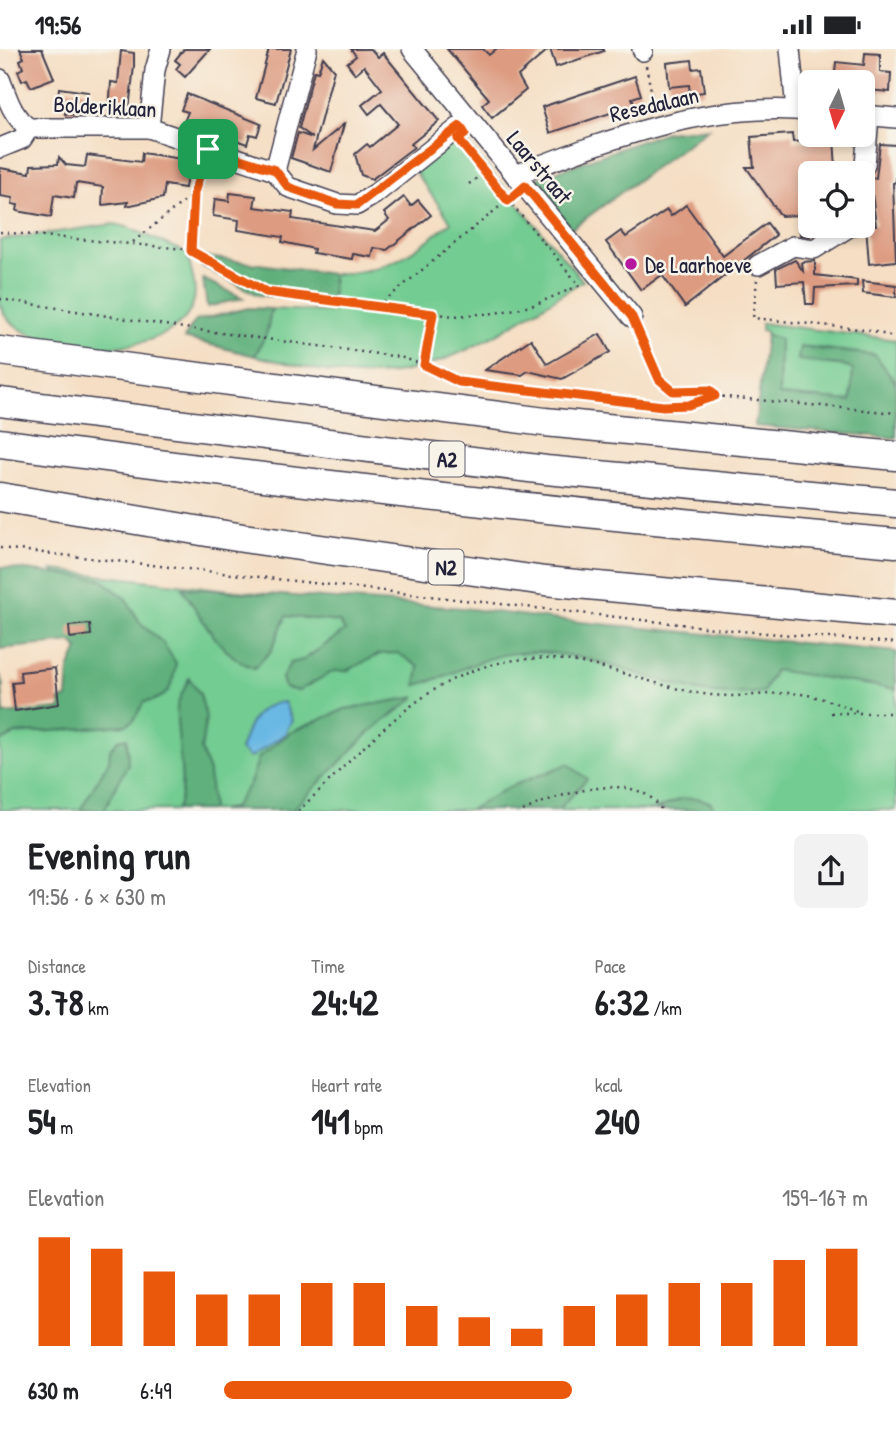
<!DOCTYPE html>
<html lang="en">
<head>
<meta charset="utf-8">
<style>
	body { margin:0; font-family:"Patrick Hand",sans-serif; background:#f2f2f2; color:#202124; height:100vh; display:flex; flex-direction:column; font-size:26px; white-space:nowrap }
	* { box-sizing:border-box; margin:0 }
	p { font-size:23px; color:#757577 }
	.icon { flex:none; width:38px; height:38px; fill:none; stroke:currentColor; stroke-width:2; stroke-linecap:round; stroke-linejoin:round }
	.map { position:relative; height:762px; overflow:hidden }
	.sheet { display:flex; flex-direction:column; background:#fff; flex:1 }
	.sheet>* { flex:none }
	.needle { width:46px; rotate:185deg }
	.buttons { position:absolute; left:798px; top:21px; display:grid; gap:14px }
	.buttons a { display:grid; place-items:center; width:77px; height:77px; border-radius:10px; background:#fff; box-shadow:0 4px 10px #0003; font-size:35px }
	.pin { position:absolute; display:grid; place-items:center; width:60px; height:60px; color:#fff; margin:-30px; border-radius:14px; box-shadow:0 4px 10px #0006 }
	.round { display:grid; place-items:center; flex:none; width:74px; height:74px; border-radius:10px; background:#f2f2f2 }
	.headline { display:flex; align-items:center; justify-content:space-between; height:119px; padding:0 28px }
	h1 { font-size:38px; font-weight:800; line-height:52px }
	.metrics { display:grid; grid-template-columns:repeat(3,1fr); gap:10px; height:119px; padding:7px 28px }
	.metrics div { display:grid; align-content:center }
	.metrics b { font-size:35px; font-weight:800 }
	.metrics small { font-size:19px; font-weight:400 }
	.metrics p { font-size:19px }
	.chart { height:196px; padding:14px 28px }
	.chart p { display:flex; justify-content:space-between }
	.chart svg { width:100%; height:126px; margin-top:7px; stroke:#ea580c; stroke-width:6 }
	ul { padding:0 28px; list-style:none; font-size:23px }
	li { display:grid; grid-template-columns:112px 84px 1fr; align-items:center; height:52px }
	li i { height:18px; border-radius:9px; background:#ea580c }
	.status { display:flex; justify-content:space-between; align-items:center; height:49px; padding:0 35px; background:#fff; direction:ltr }
	.status svg { height:19px; fill:currentColor }
	.map>svg:first-child { display:block }
	.green { fill:#73cc92; stroke:#4a7766; stroke-width:2 }
	.forest { fill:#5eb07c; stroke:#40695c; stroke-width:2 }
	.water { fill:#69b8e4; stroke:#466d90; stroke-width:2 }
	.building { fill:#dd9c82 }
	.lines { fill:none; stroke-linecap:round; stroke-linejoin:round }
	.minor-casing { stroke:#423e4f; stroke-width:22 }
	.highway-casing { stroke:#423e4f; stroke-width:31 }
	.path { stroke:#423e4f; stroke-width:2.5; stroke-dasharray:2 5; stroke-linecap:butt }
	.minor { stroke:#fff; stroke-width:19 }
	.highway { stroke:#fff; stroke-width:28 }
	.route-casing { stroke:#fff; stroke-width:14 }
	.route { stroke:#ea580c; stroke-width:9 }
	.poi-dot { fill:#b5179e; stroke:#f7f3e8; stroke-width:2.5 }
	.labels { text-anchor:middle; dominant-baseline:central; stroke-width:5; stroke-linejoin:round; paint-order:stroke }
	.shield { fill:#f7f3e8; stroke:#62616f; stroke-width:2 }
	.shield-label { font-size:21px; font-weight:bold; fill:#22223b }
	.street-label { font-size:23px; fill:#22223b; stroke:#f7f3e8 }
	.poi-label { font-size:23px; fill:#22223b; stroke:#f7f3e8; text-anchor:start }
</style>
</head>
<body>
<div class="status"><b>19:56</b><svg viewBox="0 0 49 12"><path d="M0 12V9h3v3zM5 12V6h3v6zM10 12V3h3v9zM15 12V0h3v12zM26 1h20v11H26zM47 4h2v5h-2z"/></svg></div>
<div class="map">
<svg width="896" height="762" viewBox="0 0 896 762">
	<rect width="100%" height="100%" fill="#f7f3e8"/>
	<filter id="ink" filterUnits="userSpaceOnUse"><feTurbulence type="fractalNoise" baseFrequency=".0143" numOctaves="2"/><feDisplacementMap in="SourceGraphic" scale="14" xChannelSelector="R" yChannelSelector="G"/><feConvolveMatrix kernelMatrix="1 2 1 2 8 2 1 2 1" color-interpolation-filters="sRGB"/></filter>
	<filter id="wash" filterUnits="userSpaceOnUse"><feTurbulence type="fractalNoise" baseFrequency=".00686" numOctaves="4" result="noise"/><feDisplacementMap in="SourceGraphic" scale="28" xChannelSelector="R" yChannelSelector="G"/><feGaussianBlur stdDeviation="1.57" result="paint"/><feColorMatrix in="noise" values="0 0 0 0 0 0 0 0 0 0 0 0 0 0 0 0 0 1.4 0 .05"/><feComposite in="paint" operator="in"/></filter>
	<g filter="url(#wash)">
		<rect width="100%" height="100%" fill="#f5dec3"/>
		<g class="green">
			<path d="M 461,87 L 583,232 C 510,276 434,336 344,325 C 314,321 284,313 255,307 L 267,283 L 271,260 L 332,263 L 333,225 C 386,224 411,206 451,173 L 415,123 Z"/>
			<path d="M 114,175 L 127,178 L 187,204 C 190,218 197,237 194,251 C 179,317 13,310 0,255 C 0,236 0,210 0,191 Z"/>
			<polygon points="761,274 896,291 896,334 875,306 802,297 818,314 847,317 853,321 851,352 779,346 780,290 766,286 766,282 761,281"/>
			<polygon points="53,521 896,616 896,761 0,761 0,685 138,649 169,635"/>
		</g>
		<g class="forest">
			<polygon points="709,79 571,180 533,131 666,83"/>
			<polygon points="199,207 333,225 332,251 258,246 202,217"/>
			<polygon points="203,230 243,249 207,258"/>
			<polygon points="248,259 271,260 267,283 255,307 184,289 195,272"/>
			<polygon points="766,286 780,290 779,346 851,352 853,321 847,317 798,311 800,298 875,306 896,334 896,389 755,377"/>
			<path d="M 0,518 L 101,530 L 126,550 L 141,575 L 163,594 L 176,614 C 173,637 169,651 144,653 L 133,672 L 126,676 L 15,685 L 0,693 L 0,626 L 4,637 L 2,638 L 4,665 L 60,660 L 60,651 L 67,649 L 69,620 L 78,600 L 72,593 L 0,600 Z"/>
			<path d="M 182,539 L 463,559 L 560,571 L 896,603 L 896,640 L 775,621 L 763,643 C 743,645 719,646 699,642 C 639,629 581,598 517,604 C 480,607 452,628 416,636 L 419,618 L 398,604 L 380,605 L 346,622 L 334,622 L 298,642 L 285,639 L 282,629 L 290,614 L 303,611 L 345,582 L 339,573 L 286,567 L 271,602 L 254,619 C 219,607 202,568 182,539 Z"/>
			<path d="M 189,629 L 200,645 L 206,668 L 201,701 L 209,723 L 212,761 L 176,761 C 189,741 175,686 177,659 C 178,649 186,638 189,629 Z"/>
			<polygon points="416,648 370,683 292,761 217,761 233,759 250,734 259,708 291,683 345,660"/>
			<polygon points="127,689 128,715 104,761 80,761 109,712 110,701 118,691"/>
			<polygon points="568,715 587,730 558,761 470,761 509,738"/>
			<polygon points="697,749 710,753 716,761 654,761 681,750"/>
		</g>
		<path class="water" d="M 284,653 L 292,671 L 285,685 L 250,709 L 240,701 C 249,675 254,656 284,653 Z"/>
		<g id="blocks">
			<g class="building">
				<polygon points="20,0 42,0 54,29 31,38 27,30 22,32 18,22 23,19 20,11 24,9"/>
				<polygon points="184,0 210,0 185,28 176,20 180,15 175,11"/>
				<polygon points="269,0 291,0 276,54 256,49"/>
				<polygon points="351,0 371,0 378,8 383,4 439,72 411,95 414,98 372,130 361,126 355,105 367,95 370,98 398,75 381,55 369,65 362,56 382,40 364,17 355,25 347,14 356,7"/>
				<polygon points="447,0 483,0 489,6 496,0 549,0 518,27 526,41 492,69 482,56 489,50"/>
				<polygon points="550,0 604,0 604,2 556,18"/>
				<polygon points="121,2 134,4 134,17 129,60 120,59 120,65 109,64 111,33 118,34"/>
				<polygon points="865,4 880,5 880,23 891,24 890,43 868,41 869,33 834,33 836,13 864,16"/>
				<polygon points="323,8 334,21 313,101 344,75 331,123 291,109 298,84 313,89 299,79 314,22 318,23"/>
				<polygon points="692,11 693,20 701,19 704,43 690,45 689,36 669,38 667,14"/>
				<polygon points="635,27 641,46 632,49 635,56 550,84 542,58"/>
				<polygon points="59,39 88,43 86,61 77,60 77,66 65,65 66,59 57,58"/>
				<polygon points="187,45 261,75 257,87 250,85 247,95 184,73 188,63 181,61"/>
				<polygon points="792,85 793,93 834,90 836,119 817,120 817,124 810,124 810,187 800,186 799,166 781,167 746,118 754,118 751,88"/>
				<polygon points="880,95 896,96 896,133 893,134 896,212 869,215 866,176 876,176 870,130 876,129"/>
				<polygon points="142,104 182,110 181,116 188,120 185,139 165,136 163,149 127,157 128,153 102,156 103,138 76,134 74,149 54,146 51,168 17,162 18,156 12,155 13,149 0,147 0,119 30,124 31,116 58,115 59,108 66,116 85,118 87,106 141,113"/>
				<polygon points="230,144 256,147 254,158 293,163 292,170 375,182 389,171 384,164 404,148 411,157 418,151 431,166 387,201 374,199 372,208 353,205 352,210 313,204 314,200 282,193 283,188 238,181 239,171 213,167 215,150 229,152"/>
				<polygon points="686,156 723,207 767,174 776,186 685,258 662,226 641,241 606,193 621,182 626,188 667,161 671,167"/>
				<polygon points="795,211 803,222 802,213 815,212 815,226 857,231 857,237 815,239 814,255 806,255 804,233 777,235 776,220"/>
				<polygon points="862,232 896,236 896,248 863,244"/>
				<polygon points="600,285 610,303 562,330 528,322 522,326 485,321 531,290 547,315"/>
				<polygon points="90,575 91,586 70,589 69,577"/>
				<polygon points="55,619 59,655 15,662 12,634 21,633 20,623"/>
			</g>
		</g>
	</g>
	<g filter="url(#ink)">
		<use href="#blocks" fill-opacity="0" stroke="#423e4f" stroke-width="2"/>
		<g class="lines">
			<defs>
				<g id="minor">
					<polyline points="412,0 632,268"/>
					<polyline points="642,0 643,2"/>
					<polyline points="790,0 796,60"/>
					<path d="M 0,30 C 7,47 12,68 29,79 L 149,79 L 275,122 L 288,138 L 337,155 L 357,156 L 375,145 L 468,71"/>
					<polyline points="863,66 896,69"/>
					<polyline points="149,79 155,21 161,0"/>
					<polyline points="0,99 22,90 29,79"/>
					<polyline points="275,122 307,0"/>
					<polyline points="858,124 865,116 869,67"/>
					<path d="M 515,126 C 610,90 707,52 810,62"/>
					<polyline points="758,216 793,197 814,200 851,177"/>
				</g>
				<g id="highway">
					<polyline points="0,302 545,373 896,407"/>
					<polyline points="0,353 546,421 896,454"/>
					<path d="M 0,394 C 299,435 595,467 896,494"/>
					<polyline points="0,448 243,489 545,532 896,565"/>
				</g>
			</defs>
			<use href="#minor" class="minor-casing"/>
			<use href="#highway" class="highway-casing"/>
			<g class="path">
				<polyline points="646,17 655,61"/>
				<polyline points="463,97 580,237"/>
				<polyline points="469,135 485,123"/>
				<polyline points="0,183 185,200 266,243 454,267 495,264 531,257 583,235"/>
				<polyline points="133,193 193,145"/>
				<polyline points="191,202 194,144 203,116"/>
				<polyline points="757,231 753,269 869,281 896,289"/>
				<polyline points="0,250 184,279 400,308 428,317 459,333 663,357 688,356 715,347 710,341 673,342 659,330 639,284"/>
				<polyline points="378,257 509,150"/>
				<polyline points="424,316 433,265"/>
				<polyline points="715,347 896,364"/>
				<polyline points="0,499 741,582 896,594"/>
				<polyline points="831,664 896,664"/>
				<path d="M 298,762 C 378,688 443,597 564,611 C 610,617 653,636 698,644 C 728,650 758,645 788,644 C 813,644 837,655 860,663"/>
				<path d="M 523,762 C 557,745 639,718 662,762"/>
			</g>
			<use href="#minor" class="minor"/>
			<use href="#highway" class="highway"/>
		</g>
	</g>
	<g class="lines" filter="url(#ink)">
		<defs>
			<polygon id="route" points="460,77 465,85 458,90 508,152 525,137 632,268 659,330 673,342 710,341 715,347 688,356 663,357 459,333 424,316 433,265 266,243 191,202 194,144 208,100 275,121 288,138 337,155 357,156"/>
		</defs>
		<use href="#route" class="route-casing"/>
		<use href="#route" class="route"/>
	</g>
	<circle class="poi-dot" cx="631" cy="215" r="7"/>
	<g class="labels">
		<g class="shield">
			<rect x="429.5" y="392.5" width="35" height="35" rx="5"/>
			<rect x="428.5" y="500.5" width="35" height="35" rx="5"/>
		</g>
		<g class="shield-label">
			<text x="447" y="410">A2</text>
			<text x="446" y="518">N2</text>
		</g>
		<g class="street-label">
			<text transform="translate(654 55) rotate(-13)">Resedalaan</text>
			<text transform="translate(105 57) rotate(3)">Bolderiklaan</text>
			<text transform="translate(540 118) rotate(50)">Laarstraat</text>
		</g>
		<g class="poi-label">
			<text x="645" y="215">De Laarhoeve</text>
		</g>
	</g>
</svg>
<div class="buttons">
<a><svg class="needle" viewBox="-14 -14 28 28"><path d="M0-13l5 13h-10z" fill="#e53935"/><path d="M0 13l5-13h-10z" fill="#757577"/></svg></a>
<a><svg class="icon" aria-label="locate" viewBox="0 0 24 24"><circle cx="12" cy="12" r="6"/><path d="M12 2v4M12 18v4M2 12h4M18 12h4"/></svg></a>
</div>
<div class="pin" style="left:208px;top:100px;background:#1e9e55"><svg class="icon" aria-label="arrive" viewBox="0 0 24 24"><path d="M6 21V4h12l-3 4 3 4H6"/></svg></div>
</div>
<section class="sheet">
<div class="headline"><div><h1>Evening run</h1><p>19:56 · 6 × 630 m</p></div><a class="round"><svg class="icon" aria-label="share" viewBox="0 0 24 24"><path d="M12 15V3M7 8l5-5 5 5M5 13v7h14v-7"/></svg></a></div>
<div class="metrics">
<div><p>Distance</p><b>3.78<small> km</small></b></div>
<div><p>Time</p><b>24:42</b></div>
<div><p>Pace</p><b>6:32<small> /km</small></b></div>
</div>
<div class="metrics">
<div><p>Elevation</p><b>54<small> m</small></b></div>
<div><p>Heart rate</p><b>141<small> bpm</small></b></div>
<div><p>kcal</p><b>240</b></div>
</div>
<div class="chart"><p><span>Elevation</span>159–167 m</p>
<svg viewBox="0 0 160 44" preserveAspectRatio="none"><path d="M5 44V6M15 44V10M25 44V18M35 44V26M45 44V26M55 44V22M65 44V22M75 44V30M85 44V34M95 44V38M105 44V30M115 44V26M125 44V22M135 44V22M145 44V14M155 44V10"/></svg>
</div>
<ul>
<li><b>630 m</b>6:49<i style="width:54%"></i></li>
</ul>
</section>
</body>
</html>
